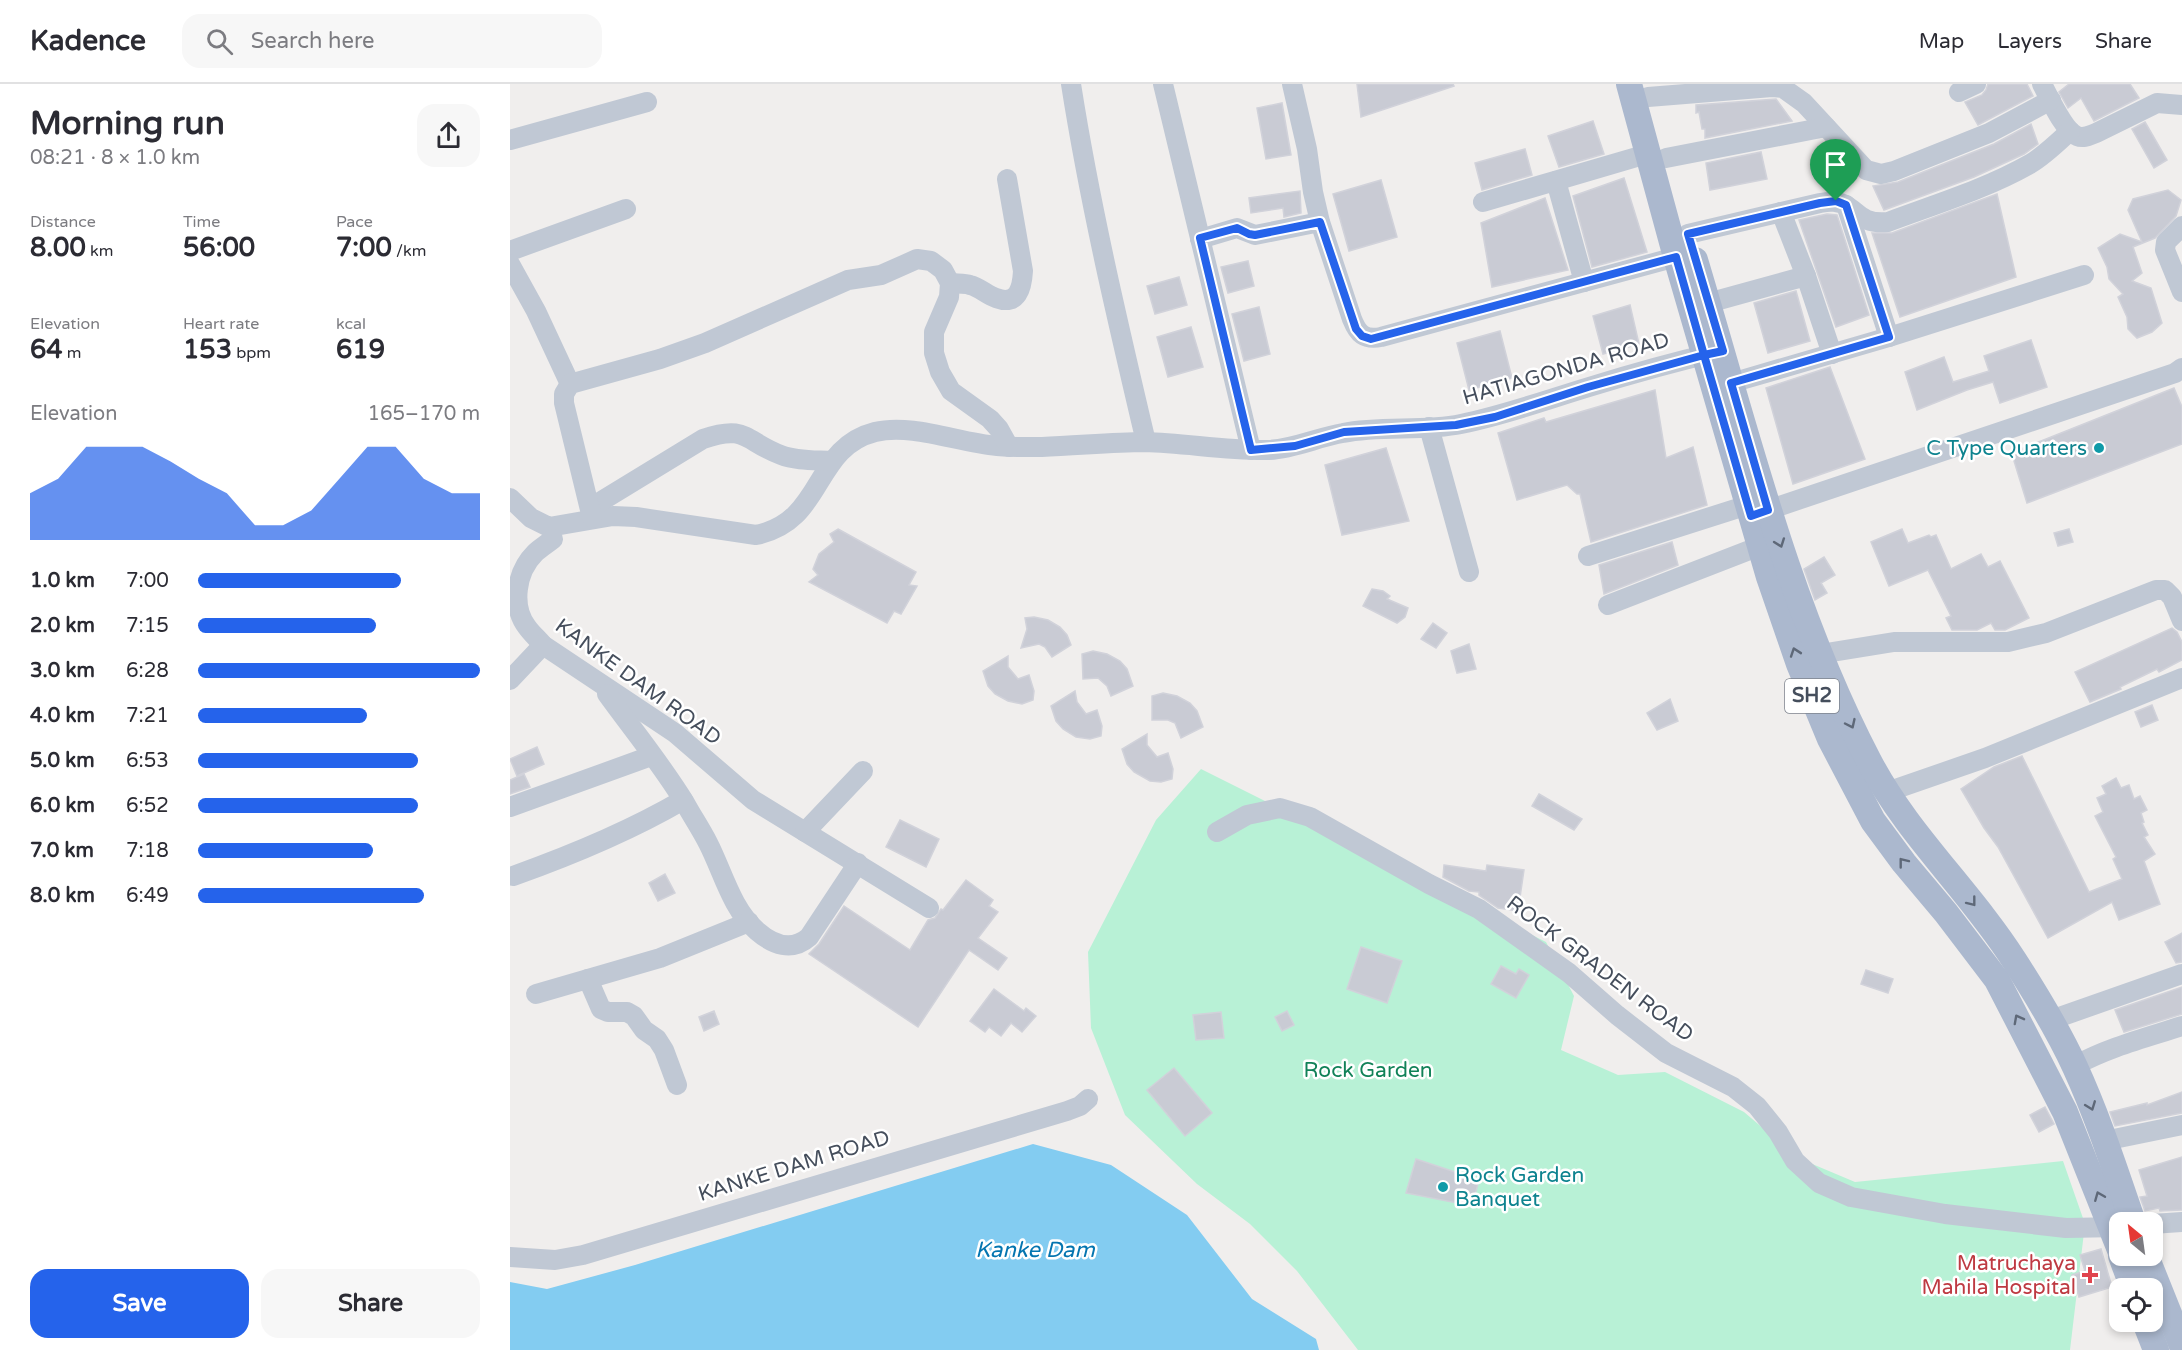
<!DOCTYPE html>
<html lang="en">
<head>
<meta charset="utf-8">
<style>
	body { margin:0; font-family:"Varela Round",sans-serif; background:#f7f7f7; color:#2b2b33; height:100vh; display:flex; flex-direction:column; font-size:22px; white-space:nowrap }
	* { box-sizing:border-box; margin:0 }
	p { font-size:20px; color:#7c7c81 }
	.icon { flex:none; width:33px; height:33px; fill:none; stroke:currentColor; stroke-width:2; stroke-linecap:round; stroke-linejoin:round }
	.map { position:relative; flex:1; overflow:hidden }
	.side { display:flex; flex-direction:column; background:#fff; width:510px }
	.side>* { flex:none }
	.needle { width:39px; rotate:331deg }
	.fabs { position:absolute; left:1599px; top:1128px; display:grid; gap:12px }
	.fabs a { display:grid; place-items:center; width:54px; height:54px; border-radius:12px; background:#fff; box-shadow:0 3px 9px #0003; font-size:30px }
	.pin { position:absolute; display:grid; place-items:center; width:51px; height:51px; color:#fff; margin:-62px -26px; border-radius:50% 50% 50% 0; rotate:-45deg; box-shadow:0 0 6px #0007 }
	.pin .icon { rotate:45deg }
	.round { display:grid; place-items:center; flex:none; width:63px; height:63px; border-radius:18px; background:#f7f7f7 }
	.overview { display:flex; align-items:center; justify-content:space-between; height:102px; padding:0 30px }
	h1 { font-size:33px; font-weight:700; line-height:45px }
	.metrics { display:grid; grid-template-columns:repeat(3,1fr); gap:9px; height:102px; padding:6px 30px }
	.metrics div { display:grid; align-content:center }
	.metrics b { font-size:26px; font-weight:700 }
	.metrics small { font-size:16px; font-weight:400 }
	.metrics p { font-size:16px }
	.chart { height:168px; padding:12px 30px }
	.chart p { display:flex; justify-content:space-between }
	.chart svg { width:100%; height:108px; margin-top:6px; fill:#2563eb; opacity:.7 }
	.action { display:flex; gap:12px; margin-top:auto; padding:12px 30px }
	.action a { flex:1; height:69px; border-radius:18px; background:#2563eb; color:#fff; font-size:24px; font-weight:700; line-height:69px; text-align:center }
	.action a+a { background:#f7f7f7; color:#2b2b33 }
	ul { padding:0 30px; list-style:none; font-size:20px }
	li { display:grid; grid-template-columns:96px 72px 1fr; align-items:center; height:45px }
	li i { height:15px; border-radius:8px; background:#2563eb }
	header { display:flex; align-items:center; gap:36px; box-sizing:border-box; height:84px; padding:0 30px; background:#fff; border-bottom:2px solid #e1e1e2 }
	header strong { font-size:28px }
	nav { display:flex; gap:33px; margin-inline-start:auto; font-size:21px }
	.search { width:420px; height:54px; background:#f7f7f7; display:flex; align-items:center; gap:15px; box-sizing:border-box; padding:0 21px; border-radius:18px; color:#7c7c81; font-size:22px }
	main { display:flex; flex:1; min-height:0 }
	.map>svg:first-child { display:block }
	.green { fill:#b8f1d6 }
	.water { fill:#83ccf1 }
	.building { fill:#c9cbd4; stroke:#d1d2da; stroke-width:1.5 }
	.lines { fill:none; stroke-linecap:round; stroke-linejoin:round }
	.minor { stroke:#c0c8d4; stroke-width:20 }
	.major { stroke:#abb8ce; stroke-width:26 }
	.oneway { stroke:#5e6878 }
	.route-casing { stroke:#fff; stroke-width:12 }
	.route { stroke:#2563eb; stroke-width:8 }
	.culture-dot { fill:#0f9aa8; stroke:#fff; stroke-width:2 }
	.health-dot { fill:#e0444e; stroke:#fff; stroke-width:2 }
	.labels { text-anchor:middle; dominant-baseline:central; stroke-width:5; stroke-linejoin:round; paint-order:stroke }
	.shield { fill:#fff; stroke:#7d838d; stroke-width:1.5 }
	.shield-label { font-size:20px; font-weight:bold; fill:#454e5c }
	.street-label { font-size:21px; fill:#454e5c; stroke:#fff }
	.culture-label { font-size:21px; fill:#0d838f; stroke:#fff; text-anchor:end }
	.park-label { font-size:21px; fill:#118258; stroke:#fff }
	.health-label { font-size:21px; fill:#be3a42; stroke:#fff; text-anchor:end }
	.water-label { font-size:22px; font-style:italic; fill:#0475b0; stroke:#fff }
</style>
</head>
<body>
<header>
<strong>Kadence</strong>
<div class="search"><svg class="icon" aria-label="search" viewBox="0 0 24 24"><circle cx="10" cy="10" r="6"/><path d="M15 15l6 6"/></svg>Search here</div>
<nav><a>Map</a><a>Layers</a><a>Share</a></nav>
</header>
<main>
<section class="side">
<div class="overview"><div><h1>Morning run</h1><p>08:21 · 8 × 1.0 km</p></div><a class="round"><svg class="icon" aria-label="share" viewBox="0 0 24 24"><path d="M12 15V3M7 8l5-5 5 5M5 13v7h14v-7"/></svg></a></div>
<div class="metrics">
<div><p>Distance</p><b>8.00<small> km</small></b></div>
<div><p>Time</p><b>56:00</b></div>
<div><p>Pace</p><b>7:00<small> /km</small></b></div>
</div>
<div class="metrics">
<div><p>Elevation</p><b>64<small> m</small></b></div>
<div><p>Heart rate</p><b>153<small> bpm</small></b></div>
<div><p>kcal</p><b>619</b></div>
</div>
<div class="chart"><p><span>Elevation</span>165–170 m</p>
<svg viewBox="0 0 160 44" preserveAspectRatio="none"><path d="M0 44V25L10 19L20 6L30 6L40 6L50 12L60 19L70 25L80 38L90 38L100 32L110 19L120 6L130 6L140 19L150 25L160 25V44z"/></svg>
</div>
<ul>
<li><b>1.0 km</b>7:00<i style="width:72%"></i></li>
<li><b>2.0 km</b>7:15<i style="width:63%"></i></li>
<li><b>3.0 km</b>6:28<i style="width:100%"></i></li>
<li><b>4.0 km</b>7:21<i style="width:60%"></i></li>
<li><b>5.0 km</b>6:53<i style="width:78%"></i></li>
<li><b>6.0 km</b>6:52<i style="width:78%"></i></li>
<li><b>7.0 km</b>7:18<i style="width:62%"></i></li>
<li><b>8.0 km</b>6:49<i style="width:80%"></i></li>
</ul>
<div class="action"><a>Save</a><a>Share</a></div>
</section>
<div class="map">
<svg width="1672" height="1266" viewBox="0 0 1672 1266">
	<rect width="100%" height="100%" fill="#f0eeed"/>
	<polygon class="green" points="691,685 1036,858 1064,912 1051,966 1108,991 1155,988 1234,1028 1288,1074 1345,1098 1553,1077 1575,1140 1560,1266 848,1266 787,1187 740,1140 687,1100 615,1031 581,944 578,868 646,736"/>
	<polygon class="water" points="523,1060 601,1081 677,1131 742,1215 806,1255 809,1266 0,1266 0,1198 37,1205 125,1181"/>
	<g class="building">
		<polygon points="847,0 943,0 944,2 851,33"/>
		<polygon points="1478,0 1517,0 1523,12 1468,41 1455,18 1472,11 1476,6"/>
		<polygon points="1559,0 1620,0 1629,14 1584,37 1571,14 1558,24 1549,8"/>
		<polygon points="1266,15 1282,37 1195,54 1195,45 1192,45 1189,28 1186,29 1186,21"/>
		<polygon points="772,19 781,71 756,75 747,24"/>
		<polygon points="1083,37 1094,70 1049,83 1038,52"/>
		<polygon points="1635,38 1657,76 1644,84 1622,45"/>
		<polygon points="1521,40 1528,60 1514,70 1464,93 1374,126 1363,102 1388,98 1484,60"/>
		<polygon points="1015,65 1022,91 972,106 965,79"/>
		<polygon points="1251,68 1257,95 1200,106 1196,79"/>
		<polygon points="1114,94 1137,168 1082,183 1063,112"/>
		<polygon points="871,96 887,153 839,167 823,110"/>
		<polygon points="1658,106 1671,116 1666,132 1645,154 1623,163 1632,189 1622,197 1641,204 1652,239 1642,248 1627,254 1618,245 1617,233 1608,213 1613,210 1599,195 1597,183 1588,164 1610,150 1632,158 1618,126 1623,115"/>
		<polygon points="790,107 791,129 774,133 773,124 741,129 739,114"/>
		<polygon points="1487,110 1506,193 1390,233 1362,149 1382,149"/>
		<polygon points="1035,114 1058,186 982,203 971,139"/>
		<polygon points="1317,130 1327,131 1359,231 1326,243 1289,136"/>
		<polygon points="738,177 744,202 718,209 711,183"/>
		<polygon points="669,193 677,221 645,230 637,202"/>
		<polygon points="1286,207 1300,257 1258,269 1244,219"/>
		<polygon points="1120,221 1129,260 1093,270 1083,232"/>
		<polygon points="749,223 760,270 734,277 722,230"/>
		<polygon points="681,243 693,283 658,293 647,253"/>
		<polygon points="990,247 1002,294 959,306 947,259"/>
		<polygon points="1521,256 1537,303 1490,319 1483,298 1457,306 1407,326 1395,288 1434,273 1443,298 1479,287 1474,272"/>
		<polygon points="1320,283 1355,375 1283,400 1256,304"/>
		<polygon points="1664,304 1672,323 1672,360 1517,419 1504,377 1506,367"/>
		<polygon points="1145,306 1156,374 1183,363 1197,421 1081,458 1070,410 1067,410 1057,401 1007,416 988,349 1034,334 1036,338"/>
		<polygon points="876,364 899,437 832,451 815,381"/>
		<polygon points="328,445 406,488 399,501 407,502 391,530 384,527 377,539 299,498 308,491 303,485 309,470 324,458 320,450"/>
		<polygon points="1392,445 1398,459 1419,451 1421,453 1426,451 1441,485 1471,470 1478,483 1490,477 1519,534 1495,546 1485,546 1481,539 1467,546 1442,546 1436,534 1441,532 1418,486 1379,502 1361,458"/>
		<polygon points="1559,445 1563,458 1548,462 1544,449"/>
		<polygon points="1162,458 1168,481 1094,510 1089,481"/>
		<polygon points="1314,473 1325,491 1311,499 1317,509 1305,516 1294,485"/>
		<polygon points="862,505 873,507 880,512 877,515 898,524 895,533 887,539 853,522"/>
		<polygon points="524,533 538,536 550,543 557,551 561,561 542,573 535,563 529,560 511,564 517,545 515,534"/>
		<polygon points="923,539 937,549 926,564 911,555"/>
		<polygon points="1662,544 1667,548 1672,558 1672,576 1649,588 1647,585 1610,603 1611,605 1580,618 1565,588"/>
		<polygon points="959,560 966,585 947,589 941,567"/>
		<polygon points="583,567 597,570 610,577 617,585 623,602 601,612 597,602 588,594 573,595 572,570"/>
		<polygon points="498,572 498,583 508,595 519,591 524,607 523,616 512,620 498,617 485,610 478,602 473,587"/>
		<polygon points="565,607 567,618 576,630 587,626 592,642 591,652 580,655 566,653 553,645 546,637 541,622"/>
		<polygon points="653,609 667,612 680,619 687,627 693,643 671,654 665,639 658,636 642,636 642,612"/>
		<polygon points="1160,615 1168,637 1147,646 1137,629"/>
		<polygon points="1642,621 1648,636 1631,643 1625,628"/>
		<polygon points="637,650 637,661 647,673 658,669 663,685 662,695 651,698 640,697 624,688 617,680 612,665"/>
		<polygon points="27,663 34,680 7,692 0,675"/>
		<polygon points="1512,672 1579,808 1612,795 1603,775 1606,773 1585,732 1593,728 1587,714 1596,710 1592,702 1606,694 1611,704 1619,701 1624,715 1630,712 1637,726 1631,729 1634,738 1632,739 1638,751 1634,753 1645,770 1634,777 1650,820 1609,836 1602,818 1538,854 1488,763 1474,744 1451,705 1484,683"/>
		<polygon points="14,690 20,703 0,710 0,696"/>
		<polygon points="1029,710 1072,735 1064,746 1022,722"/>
		<polygon points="390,736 429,755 416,783 376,763"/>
		<polygon points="934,781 976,787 977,781 1014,786 1008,827 988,824 969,811 969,808 959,807 933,793"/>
		<polygon points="155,790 165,809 148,817 139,799"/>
		<polygon points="456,796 483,816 479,822 488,828 468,854 497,874 488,886 459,866 408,943 299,870 309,860 334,822 400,866 418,836 425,834 431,825 433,826"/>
		<polygon points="1672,849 1672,878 1666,879 1655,858"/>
		<polygon points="851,863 892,877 877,919 837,905"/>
		<polygon points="991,882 1006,890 1009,885 1019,891 1006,914 981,900"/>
		<polygon points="1356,886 1383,895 1378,909 1351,900"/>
		<polygon points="1672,903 1672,930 1614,948 1605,926"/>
		<polygon points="484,905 514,927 516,924 526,932 512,948 501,939 491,952 479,943 475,948 460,937"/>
		<polygon points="204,927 209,940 194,947 189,933"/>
		<polygon points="777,927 784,941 772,947 765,933"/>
		<polygon points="711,928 714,954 686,956 683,931"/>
		<polygon points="664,984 702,1029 675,1052 637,1006"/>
		<polygon points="1672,1008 1672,1029 1605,1042 1600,1028 1637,1019 1637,1021"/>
		<polygon points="1535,1023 1544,1040 1529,1048 1520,1031"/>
		<polygon points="1672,1073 1672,1126 1650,1127 1649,1124 1635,1127 1630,1113 1637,1112 1629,1086"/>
		<polygon points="906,1075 969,1096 962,1122 896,1109"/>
		<polygon points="1591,1165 1602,1203 1569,1213 1562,1191 1575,1187 1570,1171"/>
	</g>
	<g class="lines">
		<g class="minor">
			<path d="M 561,0 C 580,121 608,239 636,358"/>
			<polyline points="653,0 741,366"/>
			<path d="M 782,0 L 797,65 L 803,108 L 810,138 L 842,235 C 848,250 854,256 871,253 L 1166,173"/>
			<path d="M 1532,0 C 1539,13 1554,47 1567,52 C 1574,55 1580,51 1586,49 L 1647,19 L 1672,21"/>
			<polyline points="1449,8 1466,0"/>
			<polyline points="1138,13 1262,3 1273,4 1294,19 1356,86 1371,90 1384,87 1479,49 1541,16"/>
			<polyline points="0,56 137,18"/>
			<polyline points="1156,74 1316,43"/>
			<polyline points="1046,97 1074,198"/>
			<polyline points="973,118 1137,70"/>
			<polyline points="1336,121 1379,253"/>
			<polyline points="1271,128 1296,192 1322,270"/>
			<polyline points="1672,142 1656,158 1655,166 1672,208"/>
			<path d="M 1178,150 L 1310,119 C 1315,118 1320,117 1325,118 C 1347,120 1345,141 1378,138 C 1426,120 1476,105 1520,80 C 1535,71 1547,59 1560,47"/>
			<polyline points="690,155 727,144 745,151 810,138"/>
			<polyline points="0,167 116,125"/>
			<polyline points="0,180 26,227 60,300"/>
			<path d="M 440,199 C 447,200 454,199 460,201 C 469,203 477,211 486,214 C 508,222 512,204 513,187 L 497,95"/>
			<polyline points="1198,219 1296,192"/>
			<polyline points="1221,299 1379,253 1574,191"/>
			<polyline points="919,343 959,488"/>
			<path d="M 0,414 L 21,434 L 39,443 L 103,432 L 126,433 L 246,451 C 315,437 302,364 365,348 C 402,339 449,359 487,362 C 537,366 586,358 635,358 C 676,359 717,367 758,366 C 784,365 808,353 833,349 C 872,341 912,348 951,340 C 995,331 1036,316 1079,303 C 1121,290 1164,278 1207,268"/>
			<path d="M 80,424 L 193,355 C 237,340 234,357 271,371 C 286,377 305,376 322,377"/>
			<polyline points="1246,430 1665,289 1672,284"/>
			<polyline points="82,434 54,319 54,310 60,300 150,275 195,259 338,196 371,191 407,175 421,177 433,186 440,199 439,213 424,248 424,269 430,288 441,307 480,335 489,345 499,363"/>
			<path d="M 43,455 C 37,460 30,464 25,469 C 6,488 1,522 17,543 C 22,550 28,555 33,561 L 165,649 L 243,716 L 419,824"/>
			<polyline points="1078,472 1238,421"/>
			<polyline points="1098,521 1250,462"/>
			<polyline points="1310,570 1384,558 1498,558 1536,549 1646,506 1655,506 1662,513 1672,537"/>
			<polyline points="0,596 33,561"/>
			<path d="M 97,610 C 123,646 152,681 175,719 C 182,732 191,745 198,759 C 213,788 221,824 247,847 C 263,861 282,868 299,853 L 348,779"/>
			<polyline points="1377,708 1475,674 1672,594"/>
			<polyline points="0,723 141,672"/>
			<polyline points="295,748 353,687"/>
			<polyline points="707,748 737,731 770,724 800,733 919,800 969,825 1059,889 1107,931 1156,969 1223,1003 1247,1022 1268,1048 1285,1077 1309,1099 1341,1113 1435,1130 1556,1144 1610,1143"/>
			<path d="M 3,792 C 62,771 118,748 173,716"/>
			<polyline points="78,895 91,925 98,928 117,928 124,932 134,946 147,955 154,966 167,1001"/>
			<polyline points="26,910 150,874 239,838"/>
			<polyline points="1541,936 1672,890"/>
			<path d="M 1564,982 C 1599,963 1635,954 1672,942"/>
			<polyline points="1594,1057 1672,1041"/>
			<polyline points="1642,1140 1672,1138"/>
			<polyline points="0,1173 45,1176 73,1171 557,1027 570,1022 578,1015"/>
		</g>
		<g class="major">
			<polyline points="1119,0 1166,173 1259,493 1289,580 1320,655 1363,737 1394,779 1436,829 1487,896 1555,1028 1610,1166"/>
			<path d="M 1185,176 C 1235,342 1278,523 1359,677 C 1397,750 1460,807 1504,876 C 1526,910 1548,946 1565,983 C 1588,1033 1605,1086 1623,1138"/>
			<polyline points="1611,1172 1623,1204"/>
			<polyline points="1636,1172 1672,1262"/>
			<polyline points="1635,1238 1646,1266"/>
		</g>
	</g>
	<defs><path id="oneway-chevron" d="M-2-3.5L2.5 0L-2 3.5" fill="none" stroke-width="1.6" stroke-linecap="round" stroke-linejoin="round" transform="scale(1.5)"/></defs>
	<g class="oneway">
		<use href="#oneway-chevron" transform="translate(1270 459) rotate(70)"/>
		<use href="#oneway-chevron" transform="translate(1285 568) rotate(-109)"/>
		<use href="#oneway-chevron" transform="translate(1341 640) rotate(65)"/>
		<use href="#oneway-chevron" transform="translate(1393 778) rotate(-128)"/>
		<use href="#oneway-chevron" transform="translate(1462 818) rotate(52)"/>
		<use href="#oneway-chevron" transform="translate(1508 935) rotate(-118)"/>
		<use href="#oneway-chevron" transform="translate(1581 1022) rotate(69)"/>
		<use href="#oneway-chevron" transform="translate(1589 1112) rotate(-112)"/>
	</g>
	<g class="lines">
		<defs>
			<polyline id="route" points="1326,117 1310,119 1178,150 1213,267 1194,271 1166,173 861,255 852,252 846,245 810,138 745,151 739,150 727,144 690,154 741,366 785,362 834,348 946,341 985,333 1078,303 1194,271 1241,432 1258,426 1221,299 1379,253 1336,121 1326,117"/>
		</defs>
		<use href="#route" class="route-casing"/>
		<use href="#route" class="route"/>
	</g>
	<g class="culture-dot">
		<circle cx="1589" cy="364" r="6"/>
		<circle cx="933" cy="1103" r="6"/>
	</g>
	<path class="health-dot" d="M1577 1182h6v6h6v6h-6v6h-6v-6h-6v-6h6z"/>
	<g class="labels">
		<rect class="shield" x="1275" y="595" width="54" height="34" rx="4.5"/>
		<g class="shield-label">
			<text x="1302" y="612">SH2</text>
		</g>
		<g class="street-label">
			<text transform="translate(1056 285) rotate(-16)">HATIAGONDA ROAD</text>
			<text transform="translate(128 598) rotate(36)">KANKE DAM ROAD</text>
			<text transform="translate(1090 885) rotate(37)">ROCK GRADEN ROAD</text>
			<text transform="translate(284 1082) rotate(-17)">KANKE DAM ROAD</text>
		</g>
		<g class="culture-label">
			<text x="1577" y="364">C Type Quarters</text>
			<text x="945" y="1091" text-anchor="start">Rock Garden<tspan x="945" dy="24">Banquet</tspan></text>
		</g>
		<g class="park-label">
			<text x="858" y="986">Rock Garden</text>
		</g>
		<g class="health-label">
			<text x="1566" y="1179">Matruchaya<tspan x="1566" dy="24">Mahila Hospital</tspan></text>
		</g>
		<g class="water-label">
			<text x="525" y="1166">Kanke Dam</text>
		</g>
	</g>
</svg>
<div class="fabs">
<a><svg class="needle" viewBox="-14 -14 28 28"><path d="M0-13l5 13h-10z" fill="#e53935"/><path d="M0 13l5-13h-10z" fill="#7c7c81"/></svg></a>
<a><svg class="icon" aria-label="locate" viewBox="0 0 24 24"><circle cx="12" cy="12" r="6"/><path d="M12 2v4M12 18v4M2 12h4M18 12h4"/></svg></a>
</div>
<div class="pin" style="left:1326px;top:117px;background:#1e9e55"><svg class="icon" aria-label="arrive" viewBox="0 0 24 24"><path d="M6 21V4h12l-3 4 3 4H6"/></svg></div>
</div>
</main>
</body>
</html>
